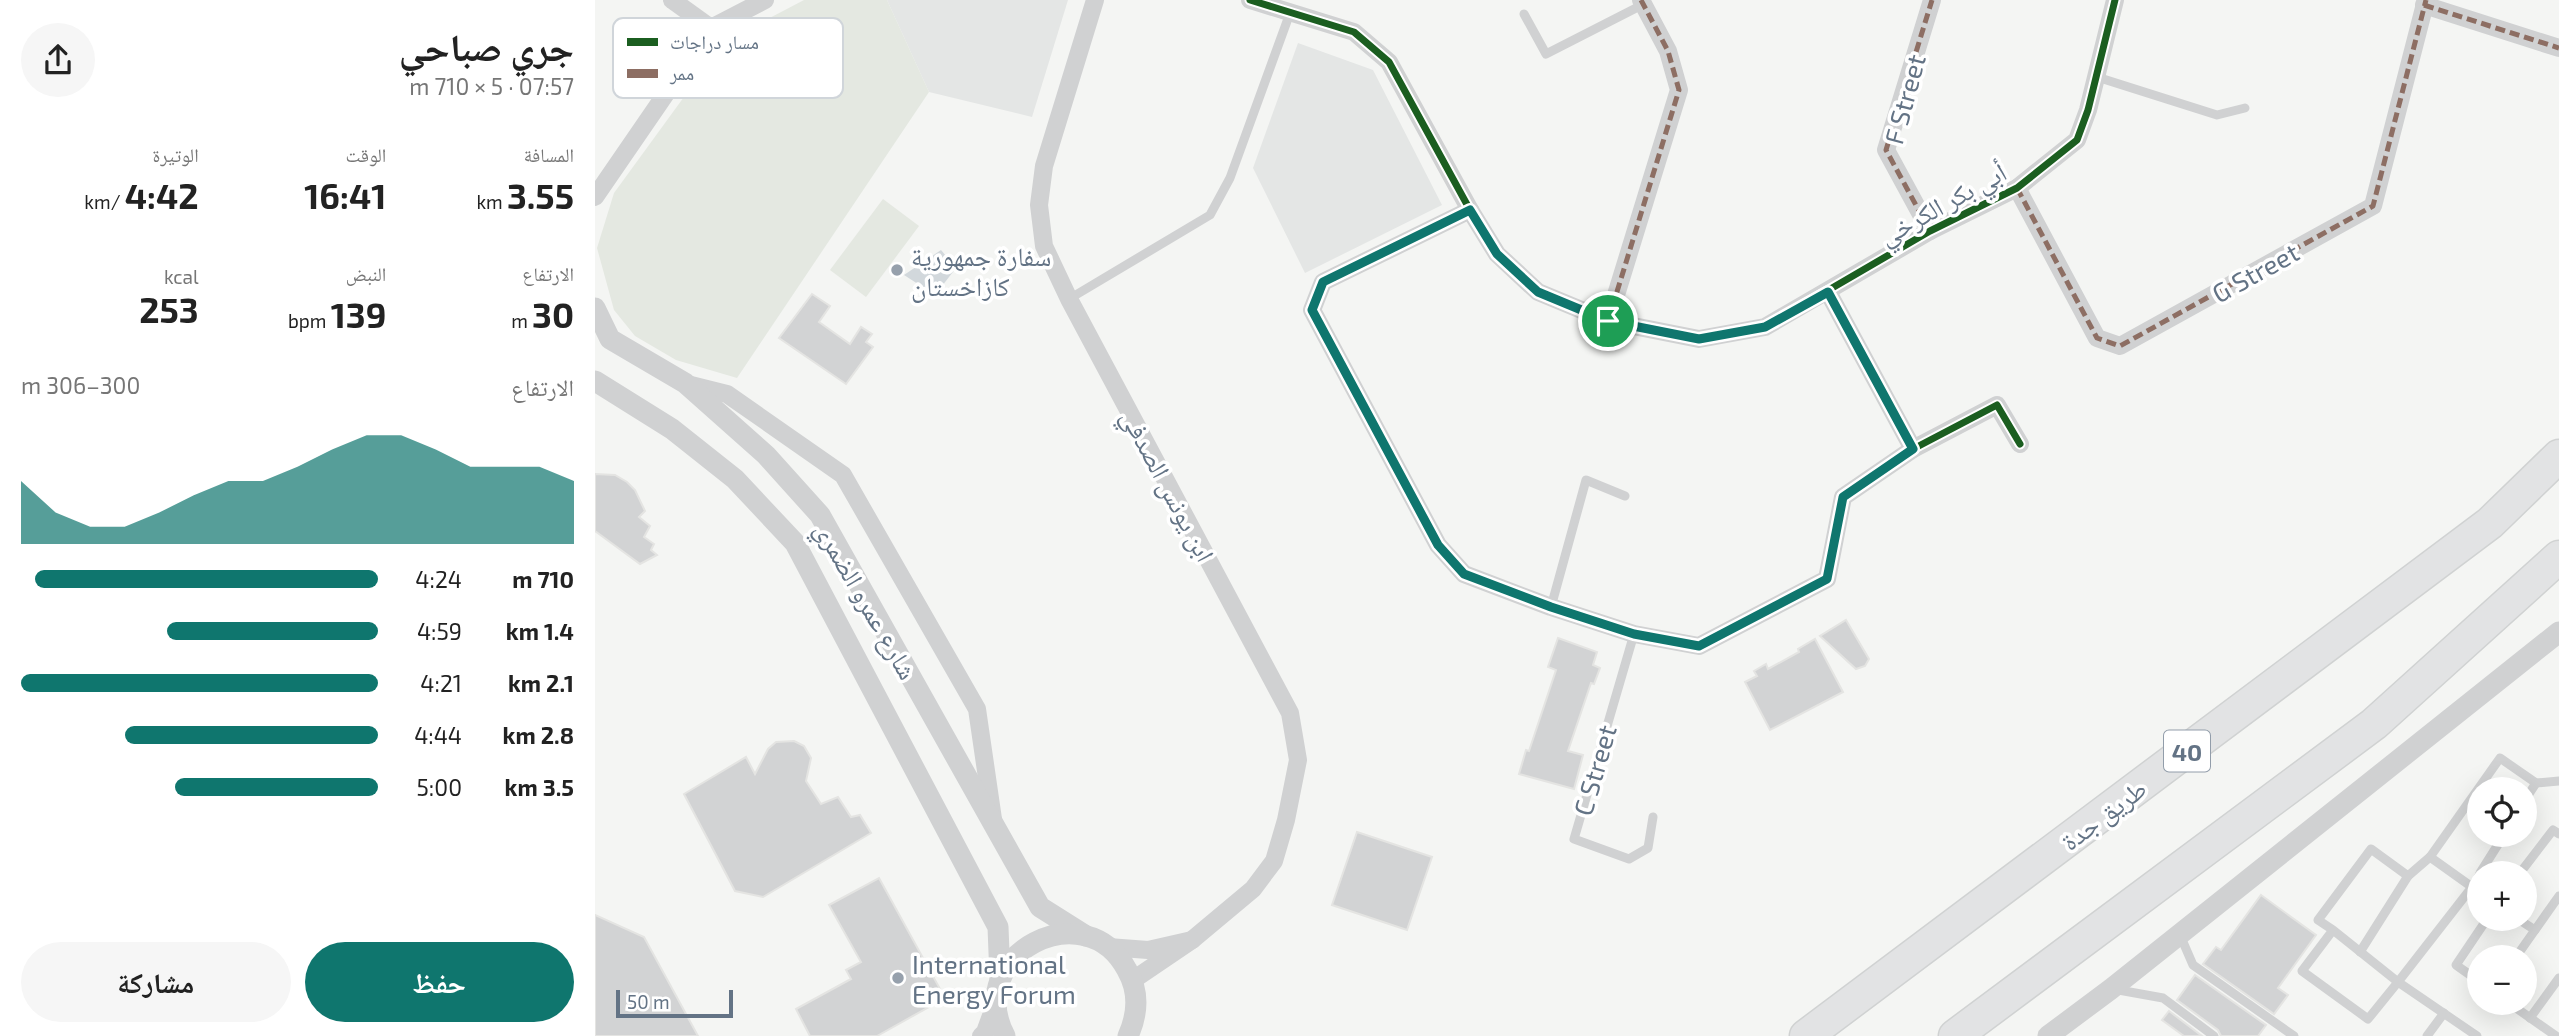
<!DOCTYPE html>
<html lang="ar">
<head>
<meta charset="utf-8">
<style>
	body { margin:0; font-family:"Exo 2","Noto Naskh Arabic",sans-serif; background:#f6f6f6; color:#222; direction:rtl; height:100vh; display:flex; flex-direction:column; font-size:26px; white-space:nowrap }
	* { box-sizing:border-box; margin:0 }
	p { font-size:23px; color:#767676 }
	.icon { flex:none; width:38px; height:38px; fill:none; stroke:currentColor; stroke-width:2; stroke-linecap:round; stroke-linejoin:round }
	.map { position:relative; flex:1; overflow:hidden; direction:ltr }
	.sheet { display:flex; flex-direction:column; background:#fff; width:595px }
	.sheet>* { flex:none }
	.controls { position:absolute; left:1872px; top:777px; display:grid; gap:14px }
	.controls a { display:grid; place-items:center; width:70px; height:70px; border-radius:50%; background:#fff; box-shadow:0 7px 28px #0002; font-size:35px }
	.scale { position:absolute; left:21px; bottom:18px; width:117px; box-sizing:border-box; padding-left:7px; border:4px solid #637385; border-top:0; font-size:19px; line-height:24px; white-space:nowrap; color:#637385; -webkit-text-stroke:5px #fff; paint-order:stroke }
	.pin { position:absolute; display:grid; place-items:center; width:60px; height:60px; color:#fff; margin:-30px; border:4px solid #fff; border-radius:50%; box-shadow:0 2px 7px #0007 }
	.round { display:grid; place-items:center; flex:none; width:74px; height:74px; border-radius:37px; background:#f6f6f6 }
	.summary { display:flex; align-items:center; justify-content:space-between; height:119px; padding:0 21px }
	h1 { font-size:38px; font-weight:700; line-height:52px }
	.stats { display:grid; grid-template-columns:repeat(3,1fr); gap:10px; height:119px; padding:7px 21px }
	.stats div { display:grid; align-content:center }
	.stats b { font-size:35px; font-weight:700 }
	.stats small { font-size:19px; font-weight:400 }
	.stats p { font-size:19px }
	.chart { height:196px; padding:14px 21px }
	.chart p { display:flex; justify-content:space-between }
	.chart svg { width:100%; height:126px; margin-top:7px; fill:#0f766e; opacity:.7 }
	.cta { display:flex; gap:14px; margin-top:auto; padding:14px 21px }
	.cta a { flex:1; height:80px; border-radius:42px; background:#0f766e; color:#fff; font-size:28px; font-weight:700; line-height:80px; text-align:center }
	.cta a+a { background:#f6f6f6; color:#222 }
	ul { padding:0 21px; list-style:none; font-size:23px }
	li { display:grid; grid-template-columns:112px 84px 1fr; align-items:center; height:52px }
	li i { height:18px; border-radius:9px; background:#0f766e }
	main { display:flex; flex:1; min-height:0 }
	.map>svg:first-child { display:block }
	.built { fill:#e4e6e5 }
	.green { fill:#e4e8e1 }
	.water { fill:#d2d8dc }
	.building { fill:#d2d3d4; stroke:#e4e4e2; stroke-width:2 }
	.lines { fill:none; stroke-linecap:round; stroke-linejoin:round }
	.motorway-casing { stroke:#d0d2d2; stroke-width:35 }
	.service { stroke:#d0d1d2; stroke-width:9 }
	.minor { stroke:#d0d1d2; stroke-width:18 }
	.tertiary { stroke:#d0d1d2; stroke-width:21 }
	.motorway { stroke:#e2e3e4; stroke-width:32 }
	.quiet { stroke:#8d6e63; stroke-width:5; stroke-dasharray:10 5; stroke-linecap:butt }
	.cycleway-casing { stroke:#fff; stroke-width:11 }
	.cycleway { stroke:#1b5e20; stroke-width:7 }
	.route-casing { stroke:#fff; stroke-width:14 }
	.route { stroke:#0f766e; stroke-width:9 }
	.poi-dot { fill:#96a0ac; stroke:#fff; stroke-width:2.5 }
	.labels { text-anchor:middle; dominant-baseline:central; stroke-width:7; stroke-linejoin:round; paint-order:stroke }
	.shield { fill:#fff; stroke:#929daa; stroke-width:2 }
	.shield-label { font-size:24px; font-weight:bold; fill:#637385 }
	.street-label { font-size:26px; fill:#637385; stroke:#fff }
	.poi-label { font-size:26px; fill:#637385; stroke:#fff; text-anchor:start }
	.key { fill:#fff; stroke:#d0d5da; stroke-width:2 }
	.key-label { font-size:19px; fill:#637385 }
</style>
</head>
<body>
<main>
<div class="map">
<svg width="1964" height="1036" viewBox="0 0 1964 1036">
	<rect width="100%" height="100%" fill="#f4f5f3"/>
	<g class="built">
		<polygon points="292,0 473,0 437,117 334,92"/>
		<polygon points="703,43 778,70 847,205 710,273 658,168"/>
	</g>
	<g class="green">
		<polygon points="209,0 292,0 334,92 142,378 81,360 40,336 19,310 2,248 19,193 129,42"/>
		<polygon points="288,199 324,226 271,297 235,270"/>
	</g>
	<polygon class="water" points="346,250 361,268 340,295 309,275"/>
	<g class="building">
		<polygon points="217,294 235,306 224,322 255,344 266,327 277,334 271,342 278,347 251,384 184,338"/>
		<polygon points="0,474 20,475 32,482 40,490 50,511 44,517 55,526 49,537 59,544 56,550 62,555 45,564 0,531"/>
		<polygon points="1251,620 1274,659 1270,666 1261,669 1225,636"/>
		<polygon points="963,638 1002,652 998,665 1005,668 999,684 996,683 973,751 988,755 979,789 924,774 931,750 934,751 961,670 953,667"/>
		<polygon points="1220,639 1248,692 1175,730 1150,682 1162,676 1159,671 1171,664 1173,669 1204,652 1203,649"/>
		<polygon points="199,741 209,746 216,758 211,781 226,804 243,797 256,817 265,815 276,833 168,897 140,891 89,794 151,757 160,774 173,749 181,742"/>
		<polygon points="762,832 837,857 812,930 737,905"/>
		<polygon points="284,878 350,998 282,1036 215,1036 201,1009 256,979 251,970 266,962 234,905"/>
		<polygon points="1666,895 1721,935 1683,988 1693,995 1679,1014 1608,964 1621,947 1626,950"/>
		<polygon points="0,915 49,937 103,1036 0,1036"/>
		<polygon points="1600,975 1671,1025 1663,1036 1626,1036 1623,1030 1582,1000"/>
		<polygon points="1574,1011 1607,1036 1589,1036 1567,1020"/>
	</g>
	<g class="lines">
		<defs>
			<g id="motorway">
				<polyline points="1211,1036 1895,523 1964,456"/>
				<polyline points="1360,1036 1779,724 1964,557"/>
			</g>
		</defs>
		<use href="#motorway" class="motorway-casing"/>
		<g class="service">
			<polyline points="929,14 951,54 1047,5"/>
			<polyline points="1502,77 1622,115 1650,108"/>
			<polyline points="474,299 615,215 635,178 695,13"/>
			<polyline points="956,607 991,480 1030,496"/>
			<polyline points="1039,634 979,839 1034,859 1053,848 1058,817"/>
			<polyline points="1930,800 1941,783"/>
			<polyline points="1885,873 1909,835"/>
			<polyline points="1925,873 1958,830 1964,834"/>
			<polyline points="1885,874 1877,887 1885,892"/>
			<polyline points="1738,930 1803,982 1773,1019 1707,971 1738,930 1723,920 1776,849 1813,876 1835,857"/>
			<polyline points="1940,930 1964,896"/>
			<polyline points="1585,935 1598,965 1699,1036"/>
			<polyline points="1765,952 1813,876"/>
			<polyline points="1921,957 1940,930 1923,919"/>
			<polyline points="1885,982 1861,965 1892,919"/>
			<polyline points="1518,989 1568,998 1619,1036"/>
			<polyline points="1914,1003 1961,1036"/>
			<polyline points="1935,1018 1964,978"/>
			<polyline points="1832,1036 1849,1013"/>
			<polyline points="1882,1036 1803,982 1877,887 1835,857 1905,758 1941,783 1964,781"/>
		</g>
		<g class="minor">
			<polyline points="77,0 116,28"/>
			<polyline points="500,0 449,166 444,205 449,246 474,299 695,713 703,760 691,820 679,861 658,889 597,940"/>
			<polyline points="655,0 759,32 794,62 875,210 902,254 943,292 1013,321 1104,339 1170,327 1335,231 1422,188 1482,140 1493,110 1520,0"/>
			<polyline points="1829,5 1964,48"/>
			<polyline points="1422,188 1502,338 1525,346 1778,206 1831,0"/>
			<polyline points="0,197 116,28 170,0"/>
			<polyline points="875,210 728,282 717,310 843,545 869,574 956,607 1039,634 1104,646 1232,579 1248,497 1318,449 1402,405 1425,444"/>
			<polyline points="1335,231 1291,150 1337,0"/>
			<polyline points="1233,292 1318,449"/>
			<polyline points="1013,321 1084,90 1073,51 1046,0"/>
			<polyline points="92,384 132,394 248,475 382,709 398,819"/>
			<polyline points="513,947 553,950 597,940 538,980"/>
			<polyline points="386,1036 390,1032 401,1002"/>
		</g>
		<g class="tertiary">
			<polyline points="0,308 15,339 90,383 171,455 225,515 445,907 491,936"/>
			<polyline points="0,381 77,429 140,479 200,543 403,927 405,978"/>
			<path d="M 410,1036 C 367,954 491,891 532,970 C 544,991 543,1014 533,1036"/>
			<polyline points="1453,1036 1516,989 1964,632"/>
		</g>
		<use href="#motorway" class="motorway"/>
		<g class="quiet">
			<polyline points="1829,5 1964,48"/>
			<polyline points="1422,188 1502,338 1525,346 1778,206 1831,0"/>
			<polyline points="1335,231 1291,150 1337,0"/>
			<polyline points="1233,292 1318,449"/>
			<polyline points="1013,321 1084,90 1073,51 1046,0"/>
		</g>
		<defs>
			<g id="cycleway">
				<polyline points="655,0 759,32 794,62 875,210 902,254 943,292 1013,321 1104,339 1170,327 1335,231 1422,188 1482,140 1493,110 1520,0"/>
				<polyline points="875,210 728,282 717,310 843,545 869,574 956,607 1039,634 1104,646 1232,579 1248,497 1318,449 1402,405 1425,444"/>
			</g>
		</defs>
		<use href="#cycleway" class="cycleway-casing"/>
		<use href="#cycleway" class="cycleway"/>
	</g>
	<g class="lines">
		<defs>
			<polygon id="route" points="875,210 902,254 943,292 1013,321 1104,339 1170,327 1233,292 1318,449 1248,497 1232,579 1104,646 1039,634 956,607 869,574 843,545 717,310 728,282"/>
		</defs>
		<use href="#route" class="route-casing"/>
		<use href="#route" class="route"/>
	</g>
	<g class="poi-dot">
		<circle cx="302" cy="270" r="7"/>
		<circle cx="303" cy="978" r="7"/>
	</g>
	<g class="labels">
		<rect class="shield" x="1569" y="730.5" width="46" height="41" rx="5"/>
		<g class="shield-label">
			<text x="1592" y="751">40</text>
		</g>
		<g class="street-label">
			<text transform="translate(1309 99) rotate(-75)">F Street</text>
			<text transform="translate(1347 203) rotate(-29)">أبي بكر الكرخي</text>
			<text transform="translate(1660 272) rotate(-29)">G Street</text>
			<text transform="translate(574 485) rotate(62)">ابن يونس الصدفي</text>
			<text transform="translate(272 600) rotate(60)">شارع عمرو الضمري</text>
			<text transform="translate(999 770) rotate(-74)">C Street</text>
			<text transform="translate(1508 814) rotate(-37)">طريق جدة</text>
		</g>
		<g class="poi-label">
			<text x="316" y="255">سفارة جمهورية<tspan x="316" dy="30">كازاخستان</tspan></text>
			<text x="317" y="963">International<tspan x="317" dy="30">Energy Forum</tspan></text>
		</g>
	</g>
	<rect x="18" y="18" width="230" height="80" rx="10" class="key"/>
	<rect x="32" y="38" width="31" height="8" fill="#1b5e20"/>
	<rect x="32" y="69" width="31" height="9" fill="#8d6e63"/>
	<g class="key-label">
		<text x="75" y="49">مسار دراجات</text>
		<text x="75" y="80">ممر</text>
	</g>
</svg>
<div class="controls">
<a><svg class="icon" aria-label="locate" viewBox="0 0 24 24"><circle cx="12" cy="12" r="6"/><path d="M12 2v4M12 18v4M2 12h4M18 12h4"/></svg></a>
<a>+</a>
<a>−</a>
</div>
<div class="scale">50 m</div>
<div class="pin" style="left:1013px;top:321px;background:#1e9e55"><svg class="icon" aria-label="arrive" viewBox="0 0 24 24"><path d="M6 21V4h12l-3 4 3 4H6"/></svg></div>
</div>
<section class="sheet">
<div class="summary"><div><h1>جري صباحي</h1><p>07:57 · 5 × 710 m</p></div><a class="round"><svg class="icon" aria-label="share" viewBox="0 0 24 24"><path d="M12 15V3M7 8l5-5 5 5M5 13v7h14v-7"/></svg></a></div>
<div class="stats">
<div><p>المسافة</p><b>3.55<small> km</small></b></div>
<div><p>الوقت</p><b>16:41</b></div>
<div><p>الوتيرة</p><b>4:42<small> /km</small></b></div>
</div>
<div class="stats">
<div><p>الارتفاع</p><b>30<small> m</small></b></div>
<div><p>النبض</p><b>139<small> bpm</small></b></div>
<div><p>kcal</p><b>253</b></div>
</div>
<div class="chart"><p><span>الارتفاع</span>300–306 m</p>
<svg viewBox="0 0 160 44" preserveAspectRatio="none"><path d="M0 44V22L10 33L20 38L30 38L40 33L50 27L60 22L70 22L80 17L90 11L100 6L110 6L120 11L130 17L140 17L150 17L160 22V44z"/></svg>
</div>
<ul>
<li><b>710 m</b>4:24<i style="width:96%"></i></li>
<li><b>1.4 km</b>4:59<i style="width:59%"></i></li>
<li><b>2.1 km</b>4:21<i style="width:100%"></i></li>
<li><b>2.8 km</b>4:44<i style="width:71%"></i></li>
<li><b>3.5 km</b>5:00<i style="width:57%"></i></li>
</ul>
<div class="cta"><a>حفظ</a><a>مشاركة</a></div>
</section>
</main>
</body>
</html>
